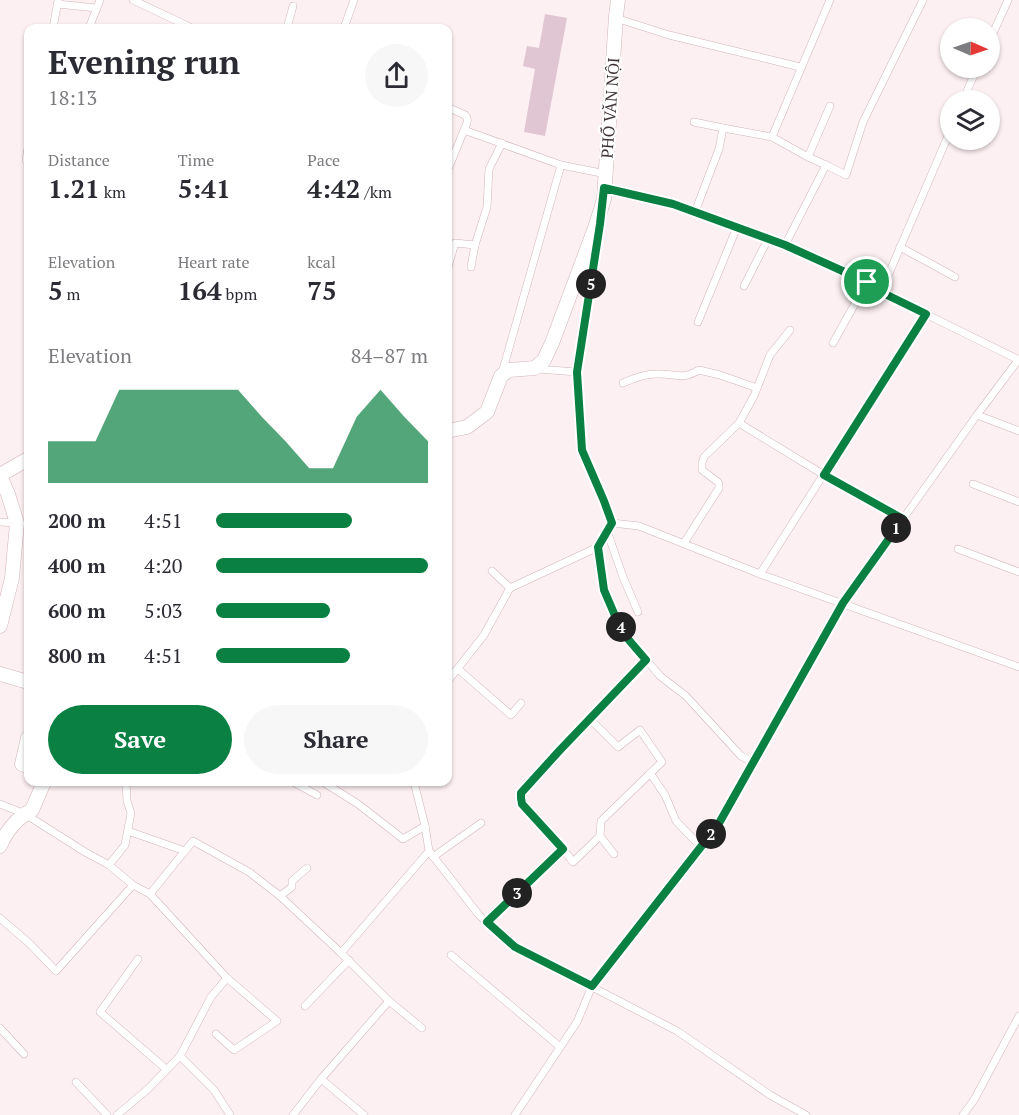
<!DOCTYPE html>
<html lang="en">
<head>
<meta charset="utf-8">
<style>
	body { margin:0; font-family:"PT Serif",serif; background:#f7f7f7; color:#2b2b33; height:100vh; display:flex; flex-direction:column; font-size:22px; white-space:nowrap }
	* { box-sizing:border-box; margin:0 }
	p { font-size:20px; color:#7c7c81 }
	.icon { flex:none; width:33px; height:33px; fill:none; stroke:currentColor; stroke-width:2; stroke-linecap:round; stroke-linejoin:round }
	.map { position:relative; flex:1; overflow:hidden }
	.drawer { position:absolute; left:24px; top:24px; width:428px; height:762px; display:flex; flex-direction:column; background:#fff; border-radius:12px; box-shadow:0 2px 4px #0004 }
	.drawer>* { flex:none }
	.needle { width:39px; rotate:92deg }
	.buttons { position:absolute; left:940px; top:18px; display:grid; gap:12px }
	.buttons a { display:grid; place-items:center; width:60px; height:60px; border-radius:50%; background:#fff; box-shadow:0 2px 4px #0004; font-size:30px }
	.pin { position:absolute; display:grid; place-items:center; width:51px; height:51px; color:#fff; margin:-26px; border:3px solid #fff; border-radius:50%; box-shadow:0 2px 6px #0007 }
	.km { position:absolute; width:30px; height:30px; margin:-15px; border-radius:50%; background:#222; color:#fff; font-size:16px; line-height:30px; text-align:center }
	.round { display:grid; place-items:center; flex:none; width:63px; height:63px; border-radius:32px; background:#f7f7f7 }
	.head { display:flex; align-items:center; justify-content:space-between; height:102px; padding:0 24px }
	h1 { font-size:33px; font-weight:800; line-height:45px }
	.figures { display:grid; grid-template-columns:repeat(3,1fr); gap:9px; height:102px; padding:6px 24px }
	.figures div { display:grid; align-content:center }
	.figures b { font-size:26px; font-weight:800 }
	.figures small { font-size:16px; font-weight:400 }
	.figures p { font-size:16px }
	.chart { height:168px; padding:12px 24px }
	.chart p { display:flex; justify-content:space-between }
	.chart svg { width:100%; height:108px; margin-top:6px; fill:#0b8043; opacity:.7 }
	.action { display:flex; gap:12px; margin-top:auto; padding:12px 24px }
	.action a { flex:1; height:69px; border-radius:36px; background:#0b8043; color:#fff; font-size:24px; font-weight:800; line-height:69px; text-align:center }
	.action a+a { background:#f7f7f7; color:#2b2b33 }
	ul { padding:0 24px; list-style:none; font-size:20px }
	li { display:grid; grid-template-columns:96px 72px 1fr; align-items:center; height:45px }
	li i { height:15px; border-radius:8px; background:#0b8043 }
	.map>svg:first-child { display:block }
	.building { fill:#e0c5d2 }
	.lines { fill:none; stroke-linecap:round; stroke-linejoin:round }
	.service-casing { stroke:#d2b4b9; stroke-width:8 }
	.minor-casing { stroke:#d2b4b9; stroke-width:15 }
	.service { stroke:#fff; stroke-width:7 }
	.minor { stroke:#fff; stroke-width:14 }
	.route-casing { stroke:#fff; stroke-width:12 }
	.route { stroke:#0b8043; stroke-width:8 }
	.labels { text-anchor:middle; dominant-baseline:central; stroke-width:4.5; stroke-linejoin:round; paint-order:stroke }
	.street-label { font-size:16px; fill:#413537; stroke:#fff }
</style>
</head>
<body>
<div class="map">
<svg width="1019" height="1115" viewBox="0 0 1019 1115">
	<rect width="100%" height="100%" fill="#fdf0f2"/>
	<polygon class="building" points="545,14 567,18 545,136 524,132 535,69 523,66 527,46 539,48"/>
	<g class="lines">
		<defs>
			<g id="service">
				<polyline points="133,0 192,28"/>
				<polyline points="57,4 97,8"/>
				<polyline points="622,20 669,35 800,67"/>
				<polyline points="53,28 58,1"/>
				<polyline points="89,28 100,0"/>
				<polyline points="287,28 293,6"/>
				<polyline points="344,28 354,0"/>
				<polyline points="990,40 1008,0"/>
				<polyline points="963,100 977,68"/>
				<path d="M 447,107 L 465,115 C 470,120 466,125 464,130 L 561,165 L 606,174"/>
				<polyline points="694,122 723,128"/>
				<polyline points="772,137 830,0"/>
				<polyline points="28,148 26,160 28,160"/>
				<polyline points="808,157 830,106"/>
				<polyline points="826,165 846,175 863,122 923,0"/>
				<polyline points="447,172 464,130"/>
				<polyline points="605,188 673,204 785,245 867,282 881,292 1019,360"/>
				<polyline points="695,212 719,149 723,128 772,137 808,157 826,165 785,245"/>
				<polyline points="598,234 577,372 582,450 612,523 639,526 760,574 1019,667"/>
				<polyline points="900,247 955,277"/>
				<polyline points="471,267 475,245 487,207 489,169 502,143"/>
				<polyline points="447,270 455,243 475,245"/>
				<polyline points="744,286 768,239"/>
				<polyline points="881,292 951,129"/>
				<polyline points="698,322 737,227"/>
				<polyline points="833,343 867,282"/>
				<polyline points="537,369 577,372"/>
				<polyline points="502,373 561,165"/>
				<path d="M 623,383 C 634,378 644,374 656,374 C 676,373 680,381 699,370 L 720,375 L 757,388"/>
				<polyline points="977,415 1019,431"/>
				<polyline points="739,423 824,475 903,519"/>
				<polyline points="973,484 1019,502"/>
				<polyline points="0,522 17,523"/>
				<polyline points="607,531 623,577 638,612"/>
				<polyline points="684,543 719,488 719,484 718,482 702,470 702,463 704,457 739,423 754,396 770,355 790,330"/>
				<polyline points="598,547 605,590 623,632 660,676 686,696 741,756 753,762"/>
				<polyline points="958,549 1019,572"/>
				<polyline points="492,571 510,588"/>
				<polyline points="760,574 926,314"/>
				<polyline points="458,669 511,715 521,703"/>
				<polyline points="447,682 484,635 510,588 598,547 612,523"/>
				<polyline points="590,719 618,747 640,730 662,762 601,821 600,836 614,854"/>
				<polyline points="650,773 665,795 676,821 701,847"/>
				<polyline points="126,782 127,801 131,813 125,845 109,865 133,885 150,894 227,978 277,1021 234,1050 216,1034"/>
				<polyline points="293,782 317,795"/>
				<polyline points="323,782 358,804 403,839 425,826"/>
				<polyline points="414,782 425,826 429,851 479,915 499,934 515,947 677,1031 770,1095 806,1115"/>
				<polyline points="0,804 25,814 85,852 109,865"/>
				<polyline points="128,831 185,851"/>
				<polyline points="563,849 522,804 521,798 521,793 559,750 646,660"/>
				<polyline points="433,857 481,823"/>
				<polyline points="150,894 193,841 249,872 280,896 341,953 429,851"/>
				<polyline points="280,896 292,887 292,881 307,868"/>
				<polyline points="0,918 30,944 56,971 133,885"/>
				<polyline points="487,922 563,849 573,862 600,836"/>
				<polyline points="341,953 389,1001 422,1028"/>
				<polyline points="451,955 560,1047"/>
				<polyline points="138,959 100,1012 166,1069"/>
				<polyline points="305,1006 349,960"/>
				<polyline points="0,1028 24,1054"/>
				<polyline points="180,1056 214,1090 230,1115"/>
				<polyline points="321,1079 364,1115"/>
				<polyline points="76,1082 107,1115"/>
				<polyline points="117,1115 148,1089 180,1056 211,997 227,978"/>
				<polyline points="293,1115 321,1079 389,1001"/>
				<polyline points="515,1115 577,1022 592,986 718,825 843,603 977,415 1019,359"/>
				<polyline points="963,1115 974,1100 1019,1016"/>
			</g>
			<g id="minor">
				<polyline points="447,431 467,427 487,412 501,376 509,370 535,368 544,360 552,343 595,228 604,199 616,16 618,0"/>
				<polyline points="0,475 28,459"/>
				<polyline points="0,476 8,494 17,523 12,578 0,626"/>
				<polyline points="0,674 28,682"/>
				<polyline points="28,738 22,764 28,766"/>
				<path d="M 0,846 C 6,831 18,817 32,810 L 44,782"/>
			</g>
		</defs>
		<use href="#service" class="service-casing"/>
		<use href="#minor" class="minor-casing"/>
		<use href="#service" class="service"/>
		<use href="#minor" class="minor"/>
	</g>
	<g class="lines">
		<defs>
			<polygon id="route" points="604,188 673,204 785,245 867,282 881,292 926,314 824,475 903,519 843,603 718,825 592,986 515,947 487,922 563,849 522,804 521,798 521,793 560,750 646,660 622,632 604,590 598,547 612,523 604,501 582,450 577,372 600,224"/>
		</defs>
		<use href="#route" class="route-casing"/>
		<use href="#route" class="route"/>
	</g>
	<g class="labels">
		<g class="street-label">
			<text transform="translate(610 108) rotate(-86)">PHỐ VĂN NỘI</text>
		</g>
	</g>
</svg>
<div class="buttons">
<a><svg class="needle" viewBox="-14 -14 28 28"><path d="M0-13l5 13h-10z" fill="#e53935"/><path d="M0 13l5-13h-10z" fill="#7c7c81"/></svg></a>
<a><svg class="icon" aria-label="layers" viewBox="0 0 24 24"><path d="M12 4l9 5-9 5-9-5zM3 14l9 5 9-5"/></svg></a>
</div>
<div class="pin" style="left:867px;top:282px;background:#1e9e55"><svg class="icon" aria-label="arrive" viewBox="0 0 24 24"><path d="M6 21V4h12l-3 4 3 4H6"/></svg></div>
<b class="km" style="left:896px;top:528px">1</b>
<b class="km" style="left:711px;top:834px">2</b>
<b class="km" style="left:517px;top:893px">3</b>
<b class="km" style="left:621px;top:627px">4</b>
<b class="km" style="left:591px;top:284px">5</b>
<section class="drawer">
<div class="head"><div><h1>Evening run</h1><p>18:13</p></div><a class="round"><svg class="icon" aria-label="share" viewBox="0 0 24 24"><path d="M12 15V3M7 8l5-5 5 5M5 13v7h14v-7"/></svg></a></div>
<div class="figures">
<div><p>Distance</p><b>1.21<small> km</small></b></div>
<div><p>Time</p><b>5:41</b></div>
<div><p>Pace</p><b>4:42<small> /km</small></b></div>
</div>
<div class="figures">
<div><p>Elevation</p><b>5<small> m</small></b></div>
<div><p>Heart rate</p><b>164<small> bpm</small></b></div>
<div><p>kcal</p><b>75</b></div>
</div>
<div class="chart"><p><span>Elevation</span>84–87 m</p>
<svg viewBox="0 0 160 44" preserveAspectRatio="none"><path d="M0 44V27L10 27L20 27L30 6L40 6L50 6L60 6L70 6L80 6L90 17L100 27L110 38L120 38L130 17L140 6L150 17L160 27V44z"/></svg>
</div>
<ul>
<li><b>200 m</b>4:51<i style="width:64%"></i></li>
<li><b>400 m</b>4:20<i style="width:100%"></i></li>
<li><b>600 m</b>5:03<i style="width:54%"></i></li>
<li><b>800 m</b>4:51<i style="width:63%"></i></li>
</ul>
<div class="action"><a>Save</a><a>Share</a></div>
</section>
</div>
</body>
</html>
